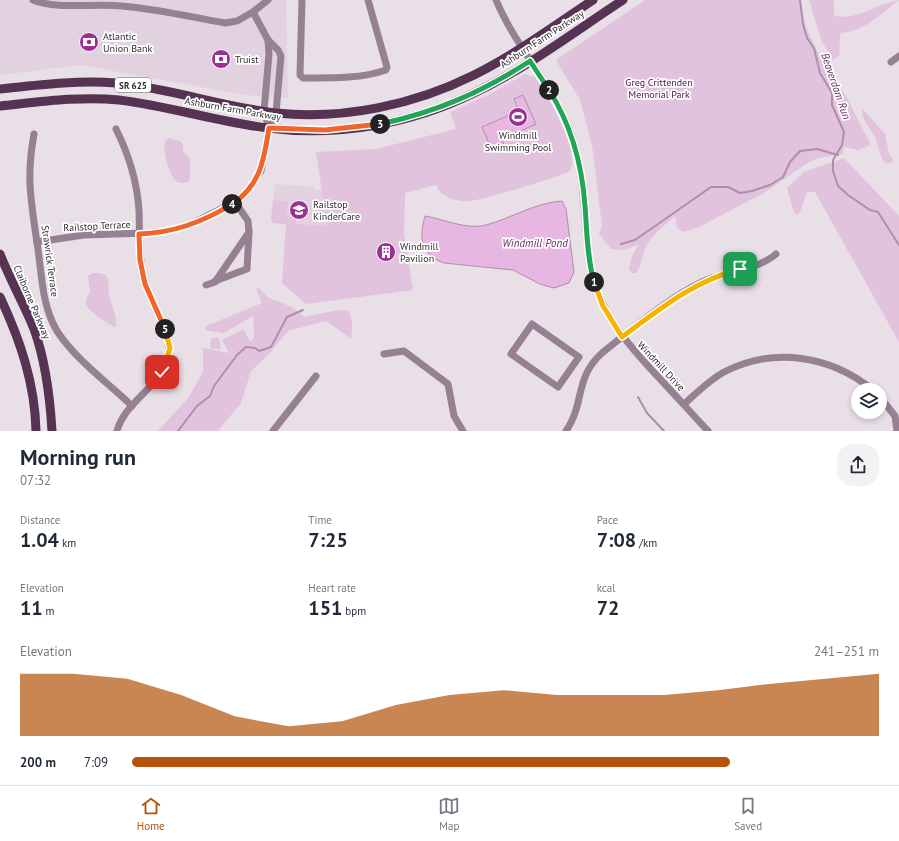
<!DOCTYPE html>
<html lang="en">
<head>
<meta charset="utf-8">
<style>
	body { margin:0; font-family:"PT Sans",sans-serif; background:#f2f2f3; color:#1f2937; height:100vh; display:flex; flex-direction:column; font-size:15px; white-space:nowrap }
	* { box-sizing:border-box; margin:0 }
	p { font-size:13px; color:#747a83 }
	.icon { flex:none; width:22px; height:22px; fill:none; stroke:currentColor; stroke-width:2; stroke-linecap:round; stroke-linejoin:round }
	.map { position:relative; height:431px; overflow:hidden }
	.details { display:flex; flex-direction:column; background:#fff; flex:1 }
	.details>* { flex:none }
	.buttons { position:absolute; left:851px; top:383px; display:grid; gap:8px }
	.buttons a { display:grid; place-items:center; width:36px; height:36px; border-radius:50%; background:#fff; box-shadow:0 2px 6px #0003; font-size:20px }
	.pin { position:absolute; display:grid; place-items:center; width:34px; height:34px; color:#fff; margin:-17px; border-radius:8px; box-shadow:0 2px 6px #0006 }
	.km { position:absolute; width:20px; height:20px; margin:-10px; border-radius:50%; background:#222; color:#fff; font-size:11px; line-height:20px; text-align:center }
	.round { display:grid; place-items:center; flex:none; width:42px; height:42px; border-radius:16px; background:#f2f2f3 }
	.headline { display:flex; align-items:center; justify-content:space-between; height:68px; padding:0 20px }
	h1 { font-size:22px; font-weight:700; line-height:30px }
	.stats { display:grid; grid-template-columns:repeat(3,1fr); gap:6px; height:68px; padding:4px 20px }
	.stats div { display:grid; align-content:center }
	.stats b { font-size:20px; font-weight:700 }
	.stats small { font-size:11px; font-weight:400 }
	.stats p { font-size:11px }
	.chart { height:112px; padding:8px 20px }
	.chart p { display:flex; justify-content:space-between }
	.chart svg { width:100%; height:72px; margin-top:4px; fill:#b45309; opacity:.7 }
	ul { padding:0 20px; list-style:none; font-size:13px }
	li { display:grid; grid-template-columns:64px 48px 1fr; align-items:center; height:30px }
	li i { height:10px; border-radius:5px; background:#b45309 }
	.tab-bar { display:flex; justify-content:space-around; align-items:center; height:56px; border-top:1px solid #e0e1e3; background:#fff; font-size:11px; color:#747a83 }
	.tab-bar a { display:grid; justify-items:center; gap:2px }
	.tab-bar .selected { color:#b45309 }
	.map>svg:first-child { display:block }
	.built { fill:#e2d2df }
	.green { fill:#e2c3dd }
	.water { fill:#e7b6e1; stroke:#b08dac }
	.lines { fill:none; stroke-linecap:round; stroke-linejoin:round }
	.stream { stroke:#b08dac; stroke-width:2 }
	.minor { stroke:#968193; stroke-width:7 }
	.major { stroke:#563352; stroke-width:9 }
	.split-1-casing { stroke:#fff; stroke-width:8 }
	.split-2-casing { stroke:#fff; stroke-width:8 }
	.split-3-casing { stroke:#fff; stroke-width:8 }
	.split-4-casing { stroke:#fff; stroke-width:8 }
	.split-5-casing { stroke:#fff; stroke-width:8 }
	.split-6-casing { stroke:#fff; stroke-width:8 }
	.split-1 { stroke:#f5b400; stroke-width:5 }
	.split-2 { stroke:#22a559; stroke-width:5 }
	.split-3 { stroke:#22a559; stroke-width:5 }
	.split-4 { stroke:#f0652b; stroke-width:5 }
	.split-5 { stroke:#f0652b; stroke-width:5 }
	.split-6 { stroke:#f5b400; stroke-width:5 }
	.labels { text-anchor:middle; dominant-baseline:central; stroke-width:3.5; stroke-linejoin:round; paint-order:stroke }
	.shield { fill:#fff; stroke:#6e6b6d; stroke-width:1 }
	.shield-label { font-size:9px; font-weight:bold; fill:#302c2f }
	.poi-label { font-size:10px; fill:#302c2f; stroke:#fff; text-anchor:start }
	.street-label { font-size:10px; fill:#302c2f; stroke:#fff }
	.park-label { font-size:10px; fill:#4b1247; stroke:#fff }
	.water-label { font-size:11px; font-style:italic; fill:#662c61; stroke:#fff }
</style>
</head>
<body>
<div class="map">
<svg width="899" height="431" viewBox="0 0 899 431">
	<rect width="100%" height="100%" fill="#e8dfe7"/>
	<g class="built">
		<polygon points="0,0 286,0 288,98 245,95 81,65 0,75"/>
		<polygon points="275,184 314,187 314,190 323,191 327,227 273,223 271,220"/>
	</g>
	<g class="green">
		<path d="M 645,0 L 801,0 L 805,25 L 817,51 L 830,66 L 838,85 L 846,96 L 871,145 L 858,150 L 844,147 L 843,154 L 818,158 L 809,162 L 764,193 L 699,227 L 683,232 L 677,228 L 675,216 C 664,226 651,235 645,249 C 641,257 642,266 636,273 L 632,273 L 629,269 L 632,256 L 639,244 L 624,250 L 611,249 L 599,234 L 602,226 L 592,145 L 580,100 L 556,60 Z"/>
		<path d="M 809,0 L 834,0 L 834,15 C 852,23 881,2 899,0 C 881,14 865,31 841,33 C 838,41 841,48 839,56 L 833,60 L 822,42 Z"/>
		<path d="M 525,74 L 535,77 C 547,96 581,151 570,171 C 563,176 479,201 470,201 C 457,202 441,198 436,185 L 405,193 L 404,233 L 413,290 L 306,304 L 282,283 L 286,224 L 273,223 L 271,220 L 273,200 L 288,202 L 287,217 L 296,218 L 296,224 L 327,226 L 316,152 L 376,149 L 456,129 L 450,112 L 490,94 Z"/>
		<path d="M 862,108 L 885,134 L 889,154 L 893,160 L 891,163 L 886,164 C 879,155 879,147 875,137 C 870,127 861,120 862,108 Z"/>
		<path d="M 169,138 L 180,141 L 183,145 L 183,152 L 190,158 L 190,178 L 188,182 C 184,183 179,184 176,181 C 168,173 163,151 165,141 Z"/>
		<polygon points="844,158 899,216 899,342 815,192 807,192 800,212 797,215 794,212 787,188 804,172"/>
		<path d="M 93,273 L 100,273 L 106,275 C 110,284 108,288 109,296 C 112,308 117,315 116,327 C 110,326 88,311 86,304 C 85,299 88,296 90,292 L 88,276 Z"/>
		<path d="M 259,288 L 267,297 L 292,307 L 305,317 L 338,310 L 349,311 C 353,321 353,329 351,339 L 326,321 L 288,331 L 269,354 L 251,371 L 241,403 L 218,431 L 158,431 L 189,397 L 203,372 L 203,348 L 229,353 L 222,340 L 243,329 L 250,341 L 254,338 L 253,316 L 224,333 L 205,330 L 206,326 L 262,303 L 256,289 Z"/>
		<polygon points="211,338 219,338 221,349 210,349"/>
	</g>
	<g class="water">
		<polygon points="523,95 536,124 502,139 504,145 492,150 482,127 519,111 514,99"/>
		<path d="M 562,201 L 566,209 L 574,272 L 569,283 L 554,288 L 540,284 L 513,270 L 444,263 C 420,255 419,237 425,216 C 444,219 466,230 486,225 C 512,218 534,203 562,201 Z"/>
	</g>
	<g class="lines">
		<g class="stream">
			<polyline points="800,0 803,24 807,38 814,48 820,73 832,93 832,105 844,132 842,145 833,160 833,171 838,186 848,195 870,210 878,212 899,245"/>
			<polyline points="621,244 635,240 711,187 728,187 740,193 752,191 770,185 783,177 790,162 800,151 817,149 838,155"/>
			<polyline points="638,397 647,413 664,431"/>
			<polyline points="178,431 197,406 210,396 214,386 237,355 246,347 255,348 259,351 271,347 287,317 303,310"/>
		</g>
		<g class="minor">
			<path d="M 33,0 C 56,10 96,3 122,6 C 157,9 191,17 225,23 L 237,21 L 253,12 L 268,40 L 278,50 L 281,56 L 276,113 L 269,128 L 261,171 L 247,191 L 235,202 L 193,223 L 167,231 L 146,233 L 84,235 L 37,242"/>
			<path d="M 302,0 L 300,75 L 303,78 C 330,78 360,79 386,70 L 387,67 L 368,0"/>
			<path d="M 496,0 C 516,48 554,86 571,134 C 586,176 583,220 590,263 C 598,312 628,345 661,380 C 677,397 692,414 708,431"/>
			<polyline points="253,12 268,0"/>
			<polyline points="268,40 269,54 264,111 269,128"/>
			<polyline points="891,62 899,56"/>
			<path d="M 116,129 C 129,155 137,181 139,210 C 140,236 138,261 146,286 C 153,308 174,334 168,357 C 160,388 125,401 117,431"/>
			<path d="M 34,134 C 26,178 31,200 37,243 C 42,272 41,304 57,331 C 76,360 107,382 132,406"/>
			<polyline points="215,281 247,269 249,232"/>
			<polyline points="206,285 215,282 249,232 248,221 235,202"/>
			<polygon points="532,324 579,357 558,387 511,354"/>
			<polyline points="384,354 404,351 448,384 454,416 463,431"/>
			<polyline points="880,397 895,416 897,431"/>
			<path d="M 684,404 C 697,393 709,380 724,372 C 774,346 831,356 873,390"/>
			<polyline points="273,431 316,376"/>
			<path d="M 566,431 C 585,404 574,378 602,353 C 631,330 668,298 702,282 C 725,271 758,270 776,254"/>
		</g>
		<g class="major">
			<path d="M 0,89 C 38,85 77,80 116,83 C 170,88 222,107 276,113 C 343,120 414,105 474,75 C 516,54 554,26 593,0"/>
			<path d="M 0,106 C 39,102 79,96 119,100 C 169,106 218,122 268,128 C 338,137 411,124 474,93 C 527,68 574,32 623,0"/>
			<path d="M 0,254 C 10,280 24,304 34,329 C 46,362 50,397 52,431"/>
			<path d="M 0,297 C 20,340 35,383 36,431"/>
		</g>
	</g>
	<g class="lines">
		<defs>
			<path id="split-1" d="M 594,282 L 603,306 L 622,337 C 660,309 694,281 740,269"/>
			<path id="split-2" d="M 549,90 C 572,126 582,164 585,206 C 587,231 587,257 594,282"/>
			<path id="split-3" d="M 380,124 C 437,112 482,92 530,61 L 549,90"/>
			<path id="split-4" d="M 232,204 C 261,185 264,159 269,128 L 325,130 L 380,124"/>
			<path id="split-5" d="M 165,329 L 145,284 L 140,260 L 139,234 C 172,233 205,221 232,204"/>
			<polyline id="split-6" points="162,372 170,348 165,329"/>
		</defs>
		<use href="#split-1" class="split-1-casing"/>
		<use href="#split-2" class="split-2-casing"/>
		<use href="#split-3" class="split-3-casing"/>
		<use href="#split-4" class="split-4-casing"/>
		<use href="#split-5" class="split-5-casing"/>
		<use href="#split-6" class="split-6-casing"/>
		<use href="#split-1" class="split-1"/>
		<use href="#split-2" class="split-2"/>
		<use href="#split-3" class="split-3"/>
		<use href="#split-4" class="split-4"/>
		<use href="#split-5" class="split-5"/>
		<use href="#split-6" class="split-6"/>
	</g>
	<defs>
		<symbol id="bank-disc" viewBox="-11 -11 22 22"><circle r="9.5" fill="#993092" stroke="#fff"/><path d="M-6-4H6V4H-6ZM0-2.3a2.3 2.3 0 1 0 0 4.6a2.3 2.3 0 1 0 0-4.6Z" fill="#fff"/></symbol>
		<symbol id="stadium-disc" viewBox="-11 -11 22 22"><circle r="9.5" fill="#993092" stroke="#fff"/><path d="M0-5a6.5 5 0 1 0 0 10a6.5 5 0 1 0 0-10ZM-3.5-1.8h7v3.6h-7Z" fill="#fff"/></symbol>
		<symbol id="school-disc" viewBox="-11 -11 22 22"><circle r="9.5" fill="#993092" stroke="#fff"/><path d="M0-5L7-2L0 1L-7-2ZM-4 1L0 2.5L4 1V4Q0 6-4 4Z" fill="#fff"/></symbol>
		<symbol id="building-disc" viewBox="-11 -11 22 22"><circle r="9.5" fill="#993092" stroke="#fff"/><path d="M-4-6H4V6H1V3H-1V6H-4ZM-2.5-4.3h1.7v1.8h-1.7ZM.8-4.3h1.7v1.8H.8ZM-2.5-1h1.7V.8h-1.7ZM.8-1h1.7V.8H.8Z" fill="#fff"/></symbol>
	</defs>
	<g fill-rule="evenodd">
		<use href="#bank-disc" x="78" y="31" width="22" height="22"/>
		<use href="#bank-disc" x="210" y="48" width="22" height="22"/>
		<use href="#stadium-disc" x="507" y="106" width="22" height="22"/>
		<use href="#school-disc" x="288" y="199" width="22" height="22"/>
		<use href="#building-disc" x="375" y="241" width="22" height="22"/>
	</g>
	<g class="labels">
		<rect class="shield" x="115" y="78" width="36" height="14" rx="3"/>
		<g class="shield-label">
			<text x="133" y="85">SR 625</text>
		</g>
		<g class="poi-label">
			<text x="103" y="36">Atlantic<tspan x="103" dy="12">Union Bank</tspan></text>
			<text x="235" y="59">Truist</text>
			<text x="518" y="135" text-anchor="middle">Windmill<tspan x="518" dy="12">Swimming Pool</tspan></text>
			<text x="313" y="204">Railstop<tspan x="313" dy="12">KinderCare</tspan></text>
			<text x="400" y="246">Windmill<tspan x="400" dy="12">Pavilion</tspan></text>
		</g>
		<g class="street-label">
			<text transform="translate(542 39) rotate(-33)">Ashburn Farm Parkway</text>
			<text transform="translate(233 109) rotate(10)">Ashburn Farm Parkway</text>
			<text transform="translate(97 226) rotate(-3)">Railstop Terrace</text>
			<text transform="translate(50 261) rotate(82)">Strawrick Terrace</text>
			<text transform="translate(32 302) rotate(67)">Claiborne Parkway</text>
			<text transform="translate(661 366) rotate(47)">Windmill Drive</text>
		</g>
		<g class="park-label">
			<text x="659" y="82">Greg Crittenden<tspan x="659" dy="12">Memorial Park</tspan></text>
		</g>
		<g class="water-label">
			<text transform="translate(836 86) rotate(71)">Beaverdam Run</text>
			<text x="535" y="243">Windmill Pond</text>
		</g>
	</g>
</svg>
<div class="buttons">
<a><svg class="icon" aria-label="layers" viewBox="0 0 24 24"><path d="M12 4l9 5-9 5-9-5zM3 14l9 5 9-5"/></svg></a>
</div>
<div class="pin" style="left:740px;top:269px;background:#1e9e55"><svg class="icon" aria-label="arrive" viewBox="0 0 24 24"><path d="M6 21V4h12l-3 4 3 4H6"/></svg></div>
<div class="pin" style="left:162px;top:372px;background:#d93025"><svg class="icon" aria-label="check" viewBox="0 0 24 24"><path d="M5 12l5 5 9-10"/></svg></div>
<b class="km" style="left:594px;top:282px">1</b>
<b class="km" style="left:549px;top:90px">2</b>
<b class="km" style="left:380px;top:124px">3</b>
<b class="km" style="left:232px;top:204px">4</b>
<b class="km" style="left:165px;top:329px">5</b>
</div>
<section class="details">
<div class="headline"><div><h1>Morning run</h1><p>07:32</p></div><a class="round"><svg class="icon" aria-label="share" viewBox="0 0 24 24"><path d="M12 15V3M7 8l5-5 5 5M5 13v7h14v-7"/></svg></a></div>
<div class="stats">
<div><p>Distance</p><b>1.04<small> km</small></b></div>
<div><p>Time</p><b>7:25</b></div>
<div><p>Pace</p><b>7:08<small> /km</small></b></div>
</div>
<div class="stats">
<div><p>Elevation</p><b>11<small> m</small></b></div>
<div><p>Heart rate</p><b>151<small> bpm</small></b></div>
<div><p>kcal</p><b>72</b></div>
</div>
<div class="chart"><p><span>Elevation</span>241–251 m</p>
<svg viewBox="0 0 160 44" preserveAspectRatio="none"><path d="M0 44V6L10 6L20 9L30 19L40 32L50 38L60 35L70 25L80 19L90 16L100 19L110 19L120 19L130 16L140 12L150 9L160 6V44z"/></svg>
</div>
<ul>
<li><b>200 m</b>7:09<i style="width:80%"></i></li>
</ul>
</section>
<nav class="tab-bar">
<a class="selected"><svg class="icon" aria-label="home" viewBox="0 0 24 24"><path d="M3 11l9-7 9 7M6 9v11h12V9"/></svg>Home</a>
<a><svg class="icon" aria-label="map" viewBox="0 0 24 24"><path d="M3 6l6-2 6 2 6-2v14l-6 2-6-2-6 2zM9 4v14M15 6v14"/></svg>Map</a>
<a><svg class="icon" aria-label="saved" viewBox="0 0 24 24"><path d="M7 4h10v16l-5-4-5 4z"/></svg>Saved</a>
</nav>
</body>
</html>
